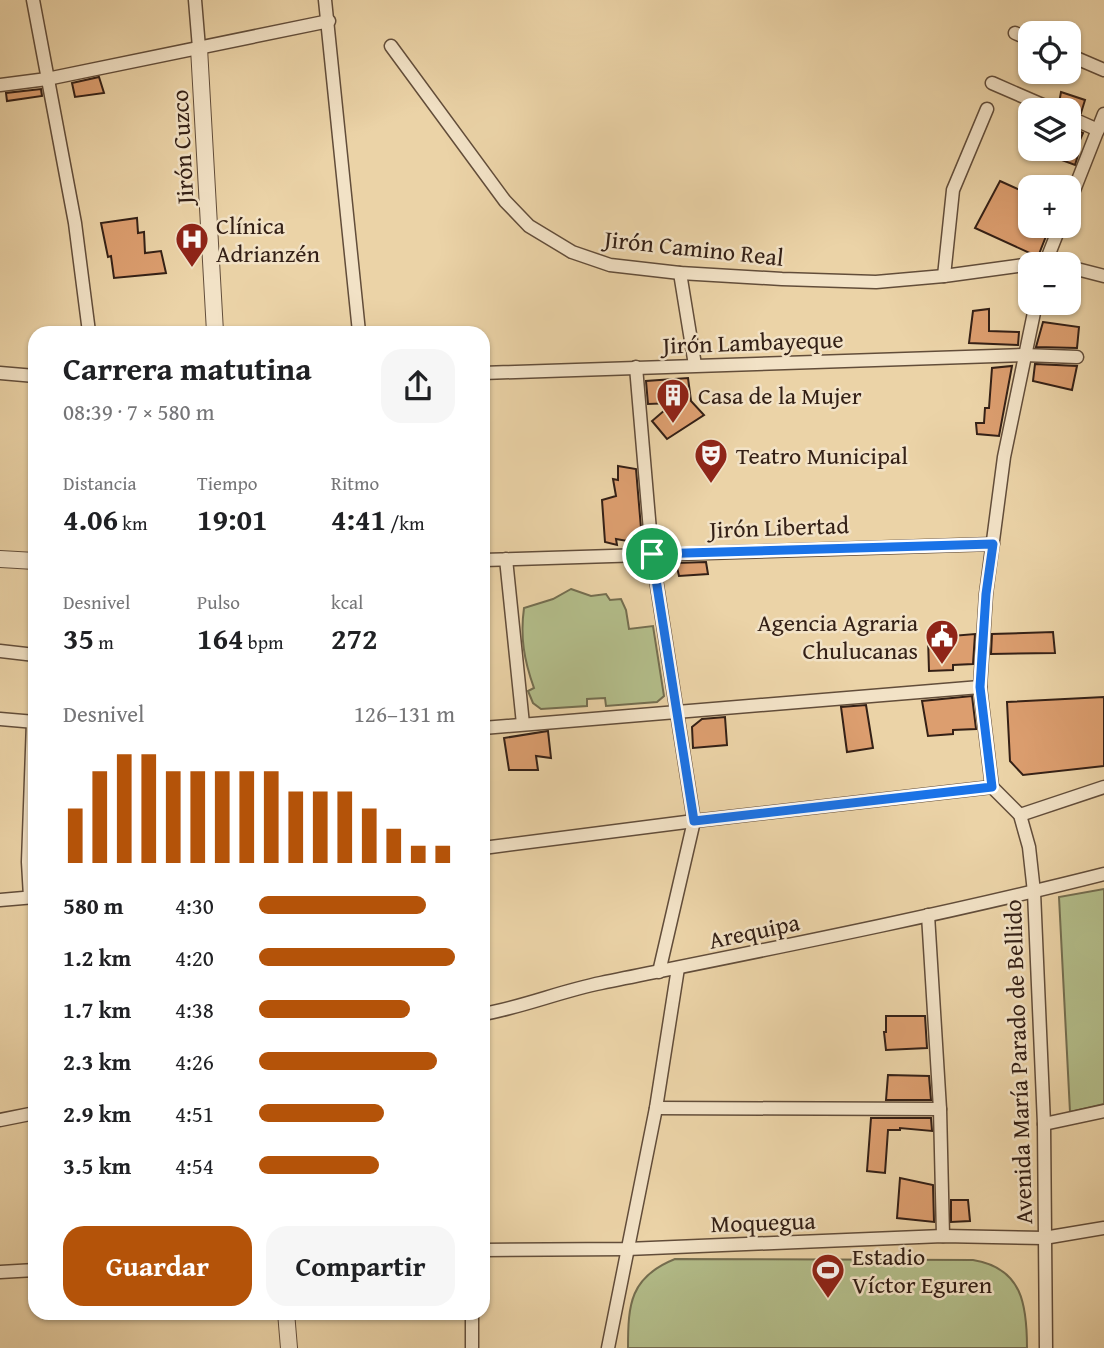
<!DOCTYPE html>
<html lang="es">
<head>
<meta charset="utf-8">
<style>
	body { margin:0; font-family:"Gentium Book Plus",serif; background:#f6f6f6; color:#202124; height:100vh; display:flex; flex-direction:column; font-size:26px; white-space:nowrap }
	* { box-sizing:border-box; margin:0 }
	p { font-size:23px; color:#757577 }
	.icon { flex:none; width:38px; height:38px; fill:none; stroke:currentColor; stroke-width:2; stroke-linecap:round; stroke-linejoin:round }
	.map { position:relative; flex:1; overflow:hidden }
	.sheet { position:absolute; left:28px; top:326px; width:462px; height:994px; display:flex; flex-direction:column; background:#fff; border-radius:21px; box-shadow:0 2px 5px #0004 }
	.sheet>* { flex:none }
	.controls { position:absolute; left:1018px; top:21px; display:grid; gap:14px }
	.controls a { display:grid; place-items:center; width:63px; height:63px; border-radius:14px; background:#fff; box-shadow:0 2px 5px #0004; font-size:35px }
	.pin { position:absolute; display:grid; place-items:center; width:60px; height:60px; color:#fff; margin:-30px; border:4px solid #fff; border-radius:50%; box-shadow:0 2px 7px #0007 }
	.round { display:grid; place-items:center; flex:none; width:74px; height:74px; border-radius:21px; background:#f6f6f6 }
	.summary { display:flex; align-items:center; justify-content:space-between; height:119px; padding:0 35px }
	h1 { font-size:32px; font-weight:700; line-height:52px }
	.figures { display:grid; grid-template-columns:repeat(3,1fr); gap:10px; height:119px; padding:7px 35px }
	.figures div { display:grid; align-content:center }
	.figures b { font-size:30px; font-weight:700 }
	.figures small { font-size:19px; font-weight:400 }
	.figures p { font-size:19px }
	.chart { height:196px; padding:14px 35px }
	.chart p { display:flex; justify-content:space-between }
	.chart svg { width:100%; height:126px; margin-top:7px; stroke:#b45309; stroke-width:6 }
	.cta { display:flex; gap:14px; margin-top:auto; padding:14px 35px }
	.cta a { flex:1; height:80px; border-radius:21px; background:#b45309; color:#fff; font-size:28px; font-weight:700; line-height:80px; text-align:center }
	.cta a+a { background:#f6f6f6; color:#202124 }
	ul { padding:0 35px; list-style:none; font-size:23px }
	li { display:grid; grid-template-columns:112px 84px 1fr; align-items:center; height:52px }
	li i { height:18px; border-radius:9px; background:#b45309 }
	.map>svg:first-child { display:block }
	.green { fill:#b3bd8a; stroke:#746e50; stroke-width:2 }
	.building { fill:#dc9e6f; stroke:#342016; stroke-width:2 }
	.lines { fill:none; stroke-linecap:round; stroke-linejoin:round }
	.minor-casing { stroke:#624d3a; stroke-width:15 }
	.tertiary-casing { stroke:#624d3a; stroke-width:18 }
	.minor { stroke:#f2e2c6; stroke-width:12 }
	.tertiary { stroke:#f2e2c6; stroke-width:16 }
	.route-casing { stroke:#fff; stroke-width:14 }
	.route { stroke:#1a73e8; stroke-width:9 }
	.labels { text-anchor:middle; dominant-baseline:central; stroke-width:5; stroke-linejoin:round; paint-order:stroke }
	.street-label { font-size:24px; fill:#342016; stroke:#f2e2c6 }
	.poi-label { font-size:24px; fill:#342016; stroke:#f2e2c6; text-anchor:start }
</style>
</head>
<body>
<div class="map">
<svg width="1104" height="1348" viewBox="0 0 1104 1348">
	<rect width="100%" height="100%" fill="#ebd3a7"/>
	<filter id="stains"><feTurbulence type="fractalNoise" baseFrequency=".00286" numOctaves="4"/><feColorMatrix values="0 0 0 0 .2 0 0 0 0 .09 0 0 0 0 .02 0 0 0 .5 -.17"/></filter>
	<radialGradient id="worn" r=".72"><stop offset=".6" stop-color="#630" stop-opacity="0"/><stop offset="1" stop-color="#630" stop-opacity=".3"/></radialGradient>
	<g class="green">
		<path d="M 571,589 L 591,596 L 606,594 L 610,600 L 621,599 L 626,610 L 629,629 L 653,626 L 664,696 L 657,702 L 606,706 L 605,698 L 587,699 L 587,706 L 541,709 L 533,703 L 528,691 L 534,688 C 524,660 520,637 524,608 L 553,599 Z"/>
		<polygon points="1104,889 1104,1104 1070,1112 1059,897"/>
		<path d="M 675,1259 L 973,1260 C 1023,1268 1027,1306 1027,1348 L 628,1348 C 628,1304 630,1277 675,1259 Z"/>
	</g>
	<g class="building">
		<polygon points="99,77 104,93 75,97 72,83"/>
		<polygon points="41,89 42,96 7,101 6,93"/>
		<polygon points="1061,92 1085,100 1081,113 1062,107 1059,103"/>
		<polygon points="1069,127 1083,133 1074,154 1078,155 1075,165 1035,150 1069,149"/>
		<polygon points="1000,181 1031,195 1031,226 1050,226 1039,254 1034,255 975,228"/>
		<polygon points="137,218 138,233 144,232 145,253 161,251 166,273 114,278 111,256 108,257 101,223"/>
		<polygon points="989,309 989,331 1019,332 1018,345 969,343 973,311"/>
		<polygon points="1043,322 1079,327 1077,348 1036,347"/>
		<polygon points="1035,364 1077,366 1072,390 1033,381"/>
		<polygon points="1012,366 999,436 977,434 976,423 984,423 985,408 989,408 992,368"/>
		<polygon points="688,378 691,401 704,415 667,439 652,421 673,403 648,404 646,381"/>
		<polygon points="618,466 636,469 642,540 639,543 616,539 617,545 605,542 602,500 616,496 613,479 618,480"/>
		<polygon points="706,562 708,574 679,576 676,563"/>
		<polygon points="1053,632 1055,653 991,654 992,634"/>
		<polygon points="975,634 973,664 953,665 953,670 929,671 928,638"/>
		<polygon points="972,696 976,729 953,730 953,734 928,736 922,701"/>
		<polygon points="1104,697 1104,766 1023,775 1010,761 1007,702"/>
		<polygon points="866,705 873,748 847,752 841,707"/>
		<polygon points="725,717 727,745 693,748 692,727 702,719"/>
		<polygon points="548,731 551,758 536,756 538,770 509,770 504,738"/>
		<polygon points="886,1016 925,1016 927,1048 886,1050 884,1032 886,1032"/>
		<polygon points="888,1075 929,1076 931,1100 886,1100"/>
		<polygon points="871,1118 931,1118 932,1131 900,1128 900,1130 888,1130 885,1173 867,1171"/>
		<polygon points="900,1178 933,1185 934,1222 897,1218"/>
		<polygon points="951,1200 968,1200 970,1221 951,1222"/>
	</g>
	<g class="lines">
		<defs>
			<g id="minor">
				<polyline points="33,0 75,223 89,332"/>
				<polyline points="195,0 199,48"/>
				<polyline points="325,0 359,332"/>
				<polyline points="1015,33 1031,40"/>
				<polyline points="391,46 505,201 529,226 572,252 610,265 680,273 782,279 876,282 944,276 1046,262 1057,264"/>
				<polyline points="1069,55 1104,70"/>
				<polyline points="992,83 1054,110"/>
				<polyline points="0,85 47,79 329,21"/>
				<polyline points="1069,117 1098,130"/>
				<polyline points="1069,203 1104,114"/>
				<polyline points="1045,264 1060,226"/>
				<polyline points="1069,267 1104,276"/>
				<polyline points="680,273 695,365"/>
				<polyline points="944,276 953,190 987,109"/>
				<polyline points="636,367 652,554 694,821 659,972"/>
				<polyline points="0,373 35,376"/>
				<polyline points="483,373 1024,355 1077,357"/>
				<polyline points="506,559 523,724"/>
				<polyline points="483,560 993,544"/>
				<polyline points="0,651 35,655"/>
				<polyline points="0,719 35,722"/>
				<polyline points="483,728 980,687"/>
				<polyline points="992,787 1020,815 1029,847 1034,892 1044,1124 1046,1348"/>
				<polyline points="992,787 980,687 986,594 1004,457 1036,303"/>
				<polyline points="1020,815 1104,787"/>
				<polyline points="483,848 694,821 992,787"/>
				<polyline points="30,897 28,862 33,722"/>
				<polyline points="0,900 35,897"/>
				<polyline points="928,915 940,1109 943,1236"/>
				<path d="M 483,1014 C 523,1007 561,991 601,983 C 769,949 938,916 1104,874"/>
				<polyline points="656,1108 940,1109"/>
				<polyline points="0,1120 35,1113"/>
				<polyline points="1044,1124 1104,1111"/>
				<polyline points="483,1250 627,1249 943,1236 1044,1238 1104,1228"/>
				<polyline points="0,1272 35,1270"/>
				<polyline points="472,1312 472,1348"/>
				<polyline points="608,1348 656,1108 678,968"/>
			</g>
			<g id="tertiary">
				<polyline points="199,48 215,332"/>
				<polyline points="0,559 35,561"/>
				<polyline points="286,1312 289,1348"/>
			</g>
		</defs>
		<use href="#minor" class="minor-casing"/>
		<use href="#tertiary" class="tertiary-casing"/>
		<use href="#minor" class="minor"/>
		<use href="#tertiary" class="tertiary"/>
	</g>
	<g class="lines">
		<defs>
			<polygon id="route" points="993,544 986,594 980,687 992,787 694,821 652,554"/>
		</defs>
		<use href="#route" class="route-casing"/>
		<use href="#route" class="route"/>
	</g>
	<defs>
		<symbol id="hospital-pin" viewBox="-11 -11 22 30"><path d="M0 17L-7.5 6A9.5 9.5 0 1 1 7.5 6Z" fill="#8f2418" stroke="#f2e2c6"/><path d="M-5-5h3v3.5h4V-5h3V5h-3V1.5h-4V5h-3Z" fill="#fff"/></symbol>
		<symbol id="building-pin" viewBox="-11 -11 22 30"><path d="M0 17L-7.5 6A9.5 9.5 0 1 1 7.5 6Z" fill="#8f2418" stroke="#f2e2c6"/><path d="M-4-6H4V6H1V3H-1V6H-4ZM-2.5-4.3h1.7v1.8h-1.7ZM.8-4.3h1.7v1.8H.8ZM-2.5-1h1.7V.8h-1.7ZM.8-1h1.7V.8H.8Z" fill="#fff"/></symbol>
		<symbol id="theatre-pin" viewBox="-11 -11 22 30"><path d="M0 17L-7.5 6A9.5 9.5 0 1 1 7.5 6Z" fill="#8f2418" stroke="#f2e2c6"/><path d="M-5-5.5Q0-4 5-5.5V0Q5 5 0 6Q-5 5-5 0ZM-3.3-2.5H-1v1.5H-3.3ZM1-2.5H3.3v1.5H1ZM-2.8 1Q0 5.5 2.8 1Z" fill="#fff"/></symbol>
		<symbol id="civic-pin" viewBox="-11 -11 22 30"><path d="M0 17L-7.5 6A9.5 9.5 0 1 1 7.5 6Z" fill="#8f2418" stroke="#f2e2c6"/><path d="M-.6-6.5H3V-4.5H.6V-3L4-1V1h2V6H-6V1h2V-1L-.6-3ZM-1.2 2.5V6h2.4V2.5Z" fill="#fff"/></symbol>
		<symbol id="stadium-pin" viewBox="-11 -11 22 30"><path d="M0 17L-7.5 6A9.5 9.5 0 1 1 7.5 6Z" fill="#8f2418" stroke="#f2e2c6"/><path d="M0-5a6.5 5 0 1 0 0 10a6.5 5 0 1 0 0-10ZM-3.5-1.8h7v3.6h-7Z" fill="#fff"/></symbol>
	</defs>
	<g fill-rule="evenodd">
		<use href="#hospital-pin" x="173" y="220" width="38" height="52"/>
		<use href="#building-pin" x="654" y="376" width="38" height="52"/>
		<use href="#theatre-pin" x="692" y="436" width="38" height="52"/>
		<use href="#civic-pin" x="923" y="617" width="38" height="52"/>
		<use href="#stadium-pin" x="809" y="1251" width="38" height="52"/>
	</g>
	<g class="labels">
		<g class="street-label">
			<text transform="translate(182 147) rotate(-93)">Jirón Cuzco</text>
			<text transform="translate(694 248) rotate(6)">Jirón Camino Real</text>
			<text transform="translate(753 342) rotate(-2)">Jirón Lambayeque</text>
			<text transform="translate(779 527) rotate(-2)">Jirón Libertad</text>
			<text transform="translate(754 931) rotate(-12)">Arequipa</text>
			<text transform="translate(1018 1062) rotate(-92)">Avenida María Parado de Bellido</text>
			<text transform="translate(763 1222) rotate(-2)">Moquegua</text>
		</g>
		<g class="poi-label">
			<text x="216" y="225">Clínica<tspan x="216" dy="28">Adrianzén</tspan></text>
			<text x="698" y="395">Casa de la Mujer</text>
			<text x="736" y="455">Teatro Municipal</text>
			<text x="918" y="622" text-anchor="end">Agencia Agraria<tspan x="918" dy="28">Chulucanas</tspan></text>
			<text x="852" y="1256">Estadio<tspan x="852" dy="28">Víctor Eguren</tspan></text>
		</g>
	</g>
	<rect width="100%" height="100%" filter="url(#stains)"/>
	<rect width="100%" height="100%" fill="url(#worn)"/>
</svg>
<div class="controls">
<a><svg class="icon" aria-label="locate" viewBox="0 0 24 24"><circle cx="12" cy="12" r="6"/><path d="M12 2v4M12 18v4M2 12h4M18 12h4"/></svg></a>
<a><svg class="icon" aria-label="layers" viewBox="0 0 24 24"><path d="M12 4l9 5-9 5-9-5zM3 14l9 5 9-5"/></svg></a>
<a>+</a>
<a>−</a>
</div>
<div class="pin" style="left:652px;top:554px;background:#1e9e55"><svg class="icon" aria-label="arrive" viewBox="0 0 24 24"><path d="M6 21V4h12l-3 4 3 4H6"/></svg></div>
<section class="sheet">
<div class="summary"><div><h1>Carrera matutina</h1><p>08:39 · 7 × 580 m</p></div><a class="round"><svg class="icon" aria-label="share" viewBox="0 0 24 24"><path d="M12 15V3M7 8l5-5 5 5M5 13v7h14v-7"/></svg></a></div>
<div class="figures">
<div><p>Distancia</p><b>4.06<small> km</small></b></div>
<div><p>Tiempo</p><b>19:01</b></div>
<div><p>Ritmo</p><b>4:41<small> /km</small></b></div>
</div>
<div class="figures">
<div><p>Desnivel</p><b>35<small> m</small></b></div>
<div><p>Pulso</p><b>164<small> bpm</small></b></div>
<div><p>kcal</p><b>272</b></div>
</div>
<div class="chart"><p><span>Desnivel</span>126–131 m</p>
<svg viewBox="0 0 160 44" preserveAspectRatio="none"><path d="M5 44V25M15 44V12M25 44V6M35 44V6M45 44V12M55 44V12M65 44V12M75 44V12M85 44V12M95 44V19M105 44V19M115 44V19M125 44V25M135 44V32M145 44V38M155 44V38"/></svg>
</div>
<ul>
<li><b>580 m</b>4:30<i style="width:85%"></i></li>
<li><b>1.2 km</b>4:20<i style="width:100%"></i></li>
<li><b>1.7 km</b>4:38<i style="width:77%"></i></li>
<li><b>2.3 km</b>4:26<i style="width:91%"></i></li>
<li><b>2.9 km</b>4:51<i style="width:64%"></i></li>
<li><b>3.5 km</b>4:54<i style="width:61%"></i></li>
</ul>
<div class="cta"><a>Guardar</a><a>Compartir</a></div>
</section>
</div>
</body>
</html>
